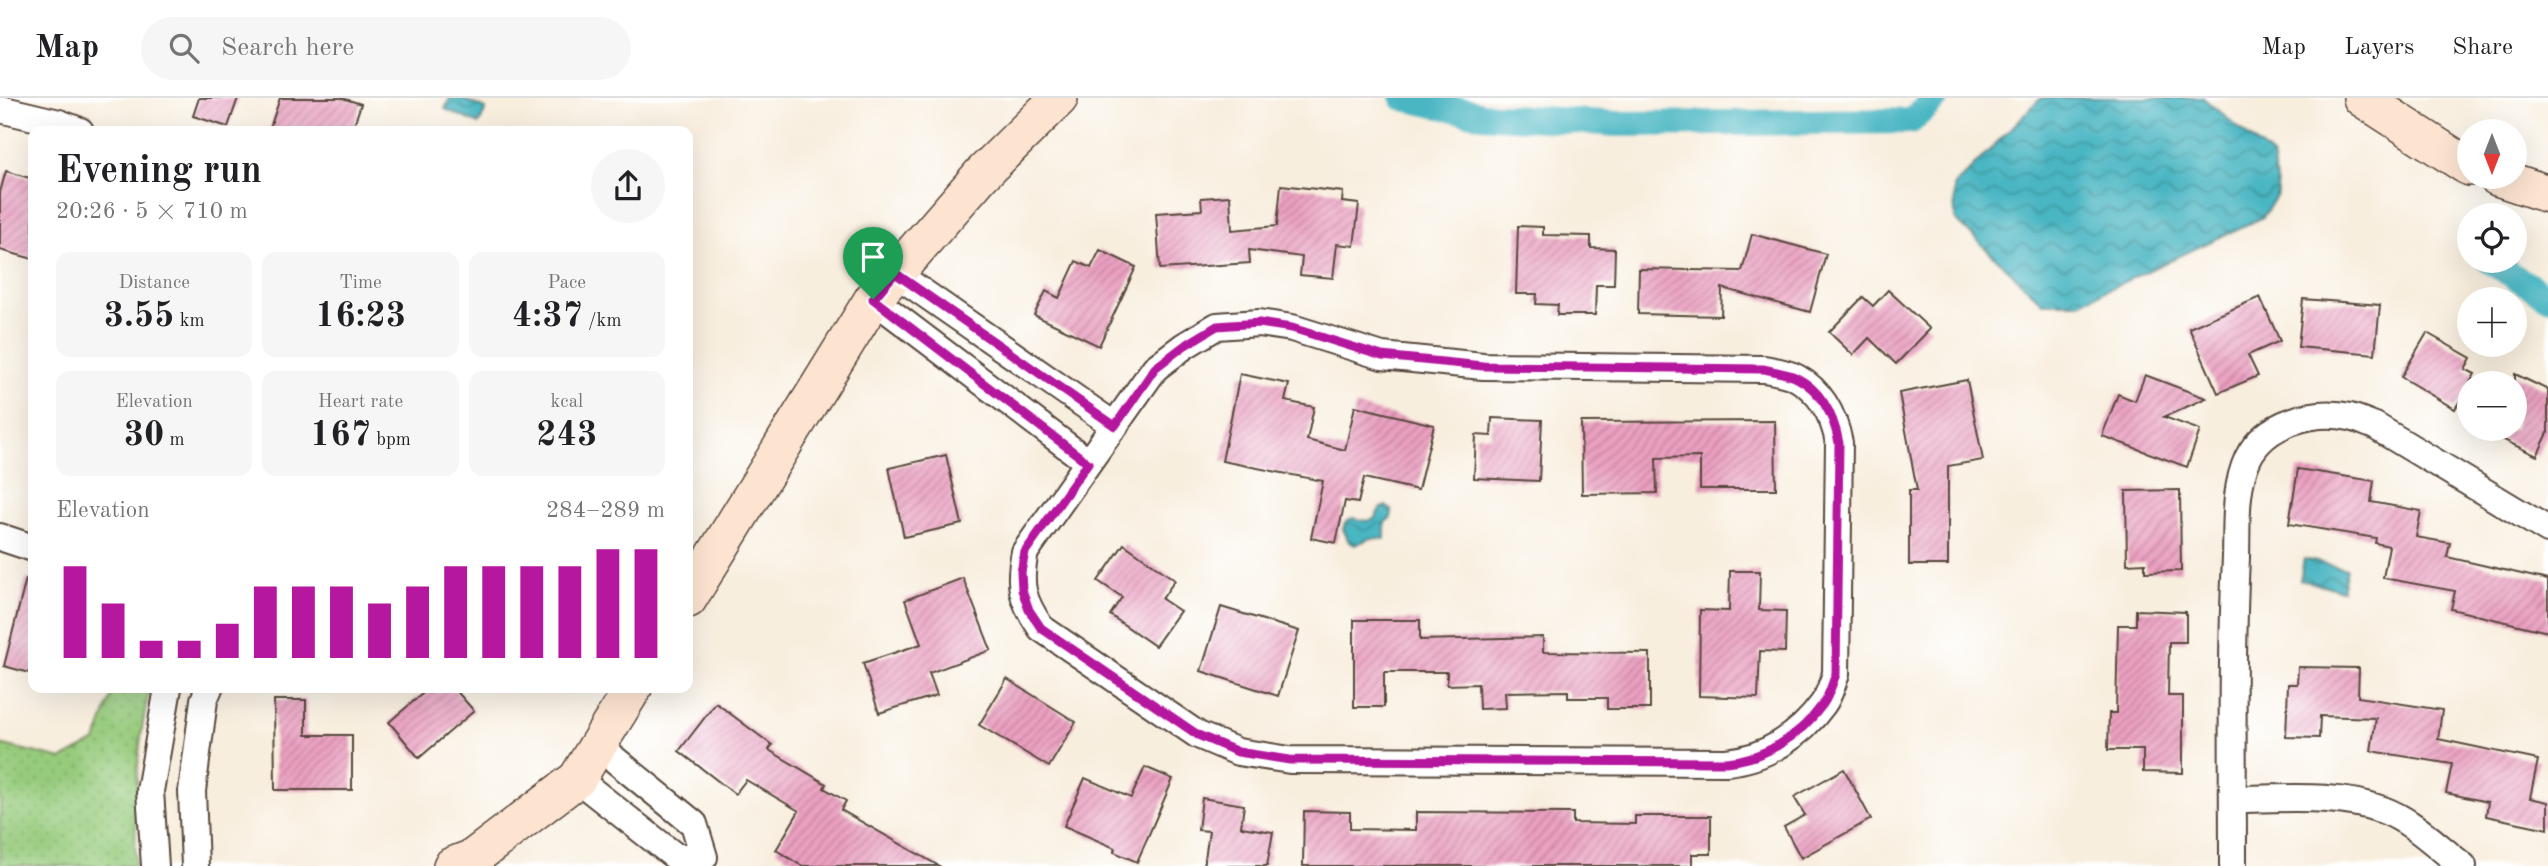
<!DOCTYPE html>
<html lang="en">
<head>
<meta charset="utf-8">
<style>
	body { margin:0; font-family:"Old Standard TT",serif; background:#f6f6f6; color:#202124; height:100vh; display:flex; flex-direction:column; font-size:26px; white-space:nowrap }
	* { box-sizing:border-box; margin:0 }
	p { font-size:23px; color:#757577 }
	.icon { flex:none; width:38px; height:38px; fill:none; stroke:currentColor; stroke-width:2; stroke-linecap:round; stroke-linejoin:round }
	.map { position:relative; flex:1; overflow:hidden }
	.panel { position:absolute; left:28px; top:28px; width:665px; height:567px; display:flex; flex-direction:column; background:#fff; border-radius:14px; box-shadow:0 7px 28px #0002 }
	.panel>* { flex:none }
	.needle { width:46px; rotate:180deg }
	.fabs { position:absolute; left:2457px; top:21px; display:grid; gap:14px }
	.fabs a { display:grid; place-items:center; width:70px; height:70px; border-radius:50%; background:#fff; box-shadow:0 7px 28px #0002; font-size:35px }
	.pin { position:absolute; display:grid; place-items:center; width:60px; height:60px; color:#fff; margin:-72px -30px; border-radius:50% 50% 50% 0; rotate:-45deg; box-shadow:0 0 7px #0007 }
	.pin .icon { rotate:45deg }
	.round { display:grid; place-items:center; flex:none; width:74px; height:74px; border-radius:37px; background:#f6f6f6 }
	.headline { display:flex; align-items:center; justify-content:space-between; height:119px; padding:0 28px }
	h1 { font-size:38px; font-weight:700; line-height:52px }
	.stats { display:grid; grid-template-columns:repeat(3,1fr); gap:10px; height:119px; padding:7px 28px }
	.stats div { display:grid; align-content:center; border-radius:14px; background:#f6f6f6; text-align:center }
	.stats b { font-size:35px; font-weight:700 }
	.stats small { font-size:19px; font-weight:400 }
	.stats p { font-size:19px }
	.chart { height:196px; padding:14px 28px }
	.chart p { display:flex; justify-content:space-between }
	.chart svg { width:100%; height:126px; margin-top:7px; stroke:#b5179e; stroke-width:6 }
	header { display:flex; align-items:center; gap:42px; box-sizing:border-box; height:98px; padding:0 35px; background:#fff; border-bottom:2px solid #e0e0e0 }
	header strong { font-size:33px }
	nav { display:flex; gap:38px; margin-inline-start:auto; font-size:24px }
	.search { width:490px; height:63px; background:#f6f6f6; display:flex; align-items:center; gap:18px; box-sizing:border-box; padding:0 24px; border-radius:38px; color:#757577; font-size:26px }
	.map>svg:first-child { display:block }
	.grass { fill:url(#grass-dots); stroke:#687a4d; stroke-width:2 }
	.water { fill:url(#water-waves); stroke:#427070; stroke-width:2 }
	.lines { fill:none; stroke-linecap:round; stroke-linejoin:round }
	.canal { stroke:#48b6c2; stroke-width:26 }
	.building { fill:url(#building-hatch) }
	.street-casing { stroke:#57473b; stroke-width:30 }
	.secondary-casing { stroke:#57473b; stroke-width:40 }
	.street { stroke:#fff; stroke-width:26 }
	.secondary { stroke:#fde4d1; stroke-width:37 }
	.route-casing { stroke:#fff; stroke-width:14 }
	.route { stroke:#b5179e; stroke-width:9 }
</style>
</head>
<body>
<header>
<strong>Map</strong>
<div class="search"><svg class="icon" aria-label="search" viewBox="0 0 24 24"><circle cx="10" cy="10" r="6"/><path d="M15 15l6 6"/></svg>Search here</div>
<nav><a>Map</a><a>Layers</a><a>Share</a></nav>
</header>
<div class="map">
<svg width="2548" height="768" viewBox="0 0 2548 768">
	<defs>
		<pattern id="grass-dots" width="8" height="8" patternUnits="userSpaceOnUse" patternTransform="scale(1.75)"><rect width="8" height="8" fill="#96cb7c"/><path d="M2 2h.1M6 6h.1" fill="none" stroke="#82ae6b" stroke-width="1.8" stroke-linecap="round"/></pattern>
		<pattern id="water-waves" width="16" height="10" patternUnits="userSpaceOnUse" patternTransform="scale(1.75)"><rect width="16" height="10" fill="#48b6c2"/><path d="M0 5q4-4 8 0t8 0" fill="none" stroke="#3d949d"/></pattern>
		<pattern id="building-hatch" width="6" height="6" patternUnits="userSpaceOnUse" patternTransform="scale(1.75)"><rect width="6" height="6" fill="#eba0c1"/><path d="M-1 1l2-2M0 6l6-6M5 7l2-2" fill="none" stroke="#c0839c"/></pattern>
	</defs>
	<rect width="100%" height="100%" fill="#fff"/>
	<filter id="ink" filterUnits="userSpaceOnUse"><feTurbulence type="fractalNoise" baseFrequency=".0143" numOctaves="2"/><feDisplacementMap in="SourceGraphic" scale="14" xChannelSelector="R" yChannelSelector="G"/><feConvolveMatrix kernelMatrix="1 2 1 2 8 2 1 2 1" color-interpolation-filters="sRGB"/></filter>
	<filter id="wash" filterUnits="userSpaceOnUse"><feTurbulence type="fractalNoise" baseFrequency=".00686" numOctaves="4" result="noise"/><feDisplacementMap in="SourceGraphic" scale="28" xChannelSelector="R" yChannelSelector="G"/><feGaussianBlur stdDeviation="1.57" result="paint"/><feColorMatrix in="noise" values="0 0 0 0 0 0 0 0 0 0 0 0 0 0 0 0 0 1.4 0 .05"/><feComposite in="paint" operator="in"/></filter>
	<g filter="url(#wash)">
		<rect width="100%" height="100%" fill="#f8eede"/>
		<path class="grass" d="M 114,590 L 150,590 C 135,648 136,708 135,768 L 0,768 L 0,646 L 62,661 L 96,643 Z"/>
		<g class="water">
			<polygon points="450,0 460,0 486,11 479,26 445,11"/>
			<polygon points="2041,0 2203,0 2272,58 2278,95 2263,119 2079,205 2043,205 1955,121 1954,88"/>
			<polygon points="1386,408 1392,413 1391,420 1385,424 1385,441 1371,440 1355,447 1349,444 1343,431 1345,425 1352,420 1367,423 1374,421 1380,411"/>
			<polygon points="2304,461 2347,471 2342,492 2300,482"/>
		</g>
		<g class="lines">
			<g class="canal">
				<polyline points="1403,0 1482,17 1618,26 1911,23 1936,0"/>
				<polyline points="2489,163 2548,199"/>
			</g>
		</g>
		<g id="blocks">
			<g class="building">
				<polygon points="199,0 238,0 228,29 193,18"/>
				<polygon points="280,0 342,0 361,6 352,33 269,33"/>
				<polygon points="6,73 33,81 33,161 0,152 0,94"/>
				<polygon points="1281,87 1343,94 1342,104 1359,106 1354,148 1337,146 1333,180 1300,177 1302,159 1249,152 1250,165 1160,171 1156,115 1202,112 1201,100 1230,98 1232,132 1277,128"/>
				<polygon points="1518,128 1543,129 1543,137 1591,138 1591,150 1615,151 1614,187 1596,187 1595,217 1557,217 1558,207 1536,206 1537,196 1516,196"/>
				<polygon points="1752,136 1826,156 1810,214 1722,190 1721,218 1638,216 1639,171 1742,173"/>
				<polygon points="1100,152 1136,169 1099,248 1034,217 1046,193 1059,200 1076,163 1091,170"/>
				<polygon points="1888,192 1930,231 1896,266 1869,240 1853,257 1829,234 1863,199 1873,208"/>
				<polygon points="2260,199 2280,243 2248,257 2258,278 2218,295 2189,230"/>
				<polygon points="2303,201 2380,207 2375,256 2298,249"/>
				<polygon points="2427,235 2471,260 2465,271 2475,276 2455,311 2401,279"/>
				<polygon points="1240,276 1289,286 1285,303 1314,309 1307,342 1345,352 1355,308 1434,327 1418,392 1364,380 1358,405 1345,403 1336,445 1311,440 1323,383 1222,363"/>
				<polygon points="2515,276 2548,292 2548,335 2537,358 2481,331 2515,331"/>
				<polygon points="2145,277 2206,300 2164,319 2200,332 2187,369 2102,338 2118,296 2135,303"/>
				<polygon points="1967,282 1983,362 1948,368 1948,467 1909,467 1909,392 1917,392 1899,295"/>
				<polygon points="1492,320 1542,322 1539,383 1474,380 1476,337 1491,338"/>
				<polygon points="1775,323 1776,391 1700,391 1700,359 1656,360 1657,395 1582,396 1581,324"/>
				<polygon points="946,357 962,426 904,439 889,370"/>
				<polygon points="2298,371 2374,383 2371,404 2421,413 2416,439 2450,445 2447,459 2548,482 2548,534 2451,511 2455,493 2383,480 2389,448 2375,445 2376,440 2289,426"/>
				<polygon points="2180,392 2181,473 2145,474 2145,465 2127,466 2126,393"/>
				<polygon points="1124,446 1175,482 1162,501 1180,513 1155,548 1110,517 1122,499 1098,483"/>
				<polygon points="1730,473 1760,473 1759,512 1786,513 1785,554 1760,553 1758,600 1699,598 1700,512 1729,513"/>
				<polygon points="963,480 991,552 929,575 937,597 879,615 863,565 921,546 905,502"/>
				<polygon points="26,481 33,482 33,576 4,568"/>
				<polygon points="1221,509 1299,533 1278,598 1201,573"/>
				<polygon points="2136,512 2186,514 2186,544 2169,544 2168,598 2183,598 2183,675 2143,674 2143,652 2108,652 2109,615 2116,615 2118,527 2136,527"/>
				<polygon points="1354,522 1420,522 1420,542 1543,539 1543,554 1650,555 1650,611 1607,611 1607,600 1568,600 1568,593 1505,594 1506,610 1479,611 1478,586 1447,587 1447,574 1384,574 1384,609 1354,609"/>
				<polygon points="2298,569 2359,570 2358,599 2442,612 2438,641 2538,662 2530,700 2548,704 2548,731 2486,718 2488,704 2446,695 2452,666 2371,653 2376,620 2320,618 2319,640 2286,639 2288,586 2297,586"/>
				<polygon points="1007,581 1076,624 1049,669 979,627"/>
				<polygon points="429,590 454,590 474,613 419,660 389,624"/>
				<polygon points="274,602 306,602 306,637 352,637 352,692 275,692"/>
				<polygon points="716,605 772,647 769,652 826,686 824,690 846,703 841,712 939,768 802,768 776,752 799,713 746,682 735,696 679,653"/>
				<polygon points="1145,669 1173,681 1137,764 1114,754 1115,750 1064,728 1085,680 1131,700"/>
				<polygon points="1844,671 1871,721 1801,760 1784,729 1805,717 1794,699"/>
				<polygon points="1202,700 1244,707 1241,729 1273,734 1267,768 1204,768 1209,733 1198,732"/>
				<polygon points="1304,713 1350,714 1350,731 1416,732 1416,714 1573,715 1573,725 1635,726 1635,718 1711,718 1711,756 1692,756 1692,768 1303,768"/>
			</g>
		</g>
	</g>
	<g filter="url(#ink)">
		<use href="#blocks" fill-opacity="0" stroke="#57473b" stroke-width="2"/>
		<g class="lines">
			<defs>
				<g id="street">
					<polyline points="0,11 59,25 80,33"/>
					<polyline points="895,175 1115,328"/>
					<polyline points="873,201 1088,364"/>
					<path d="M 1259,225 L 1292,230 L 1382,258 L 1483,268 L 1764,271 C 1775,273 1788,275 1797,280 C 1822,294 1834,319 1839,345 L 1836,576 C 1832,586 1829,598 1823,606 C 1800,638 1765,661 1726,664 L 1290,662 L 1238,654 L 1198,637 L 1041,530 C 1022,502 1018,487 1025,454 L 1155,270 L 1184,248 L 1217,228 Z"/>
					<polyline points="0,439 33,450"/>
					<polyline points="577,681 676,759 704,759 694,726 598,648"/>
					<path d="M 2233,701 C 2282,701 2337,695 2383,712 C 2413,723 2438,749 2463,768"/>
					<polyline points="155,768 150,693 168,590"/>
					<polyline points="195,768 192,693 204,602 209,590"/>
					<path d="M 2233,768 C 2233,665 2231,562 2236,459 C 2237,426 2234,390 2248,360 C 2265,325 2314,311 2350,319 C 2358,321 2367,325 2375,328 L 2548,432"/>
				</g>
				<g id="secondary">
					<polyline points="2362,0 2469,69"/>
					<polyline points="2497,79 2548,96"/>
					<polyline points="688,501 873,201 981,77 1059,0"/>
					<polyline points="452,768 473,760 577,681 633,590"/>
				</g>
			</defs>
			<use href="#street" class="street-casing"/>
			<use href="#secondary" class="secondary-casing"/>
			<use href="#street" class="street"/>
			<use href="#secondary" class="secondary"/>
		</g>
	</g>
	<g class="lines" filter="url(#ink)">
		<defs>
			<path id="route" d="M 895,175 L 1115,328 L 1155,270 L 1184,248 L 1217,228 L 1259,225 L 1292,230 L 1382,258 L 1483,268 L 1764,271 C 1775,274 1788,275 1797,280 C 1822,293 1834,319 1839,345 L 1836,576 C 1832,586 1829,598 1823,606 C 1800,638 1765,661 1726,664 L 1290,662 L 1238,654 L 1198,637 L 1041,530 L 1029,512 L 1022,492 L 1021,474 L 1025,454 L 1088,365 L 873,201 Z"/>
		</defs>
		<use href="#route" class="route-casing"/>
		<use href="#route" class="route"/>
	</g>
</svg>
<div class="fabs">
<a><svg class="needle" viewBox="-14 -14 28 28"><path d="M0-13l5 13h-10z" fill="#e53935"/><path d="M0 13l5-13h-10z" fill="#757577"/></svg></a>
<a><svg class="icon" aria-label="locate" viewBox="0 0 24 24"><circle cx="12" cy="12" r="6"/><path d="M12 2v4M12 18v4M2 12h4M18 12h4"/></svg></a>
<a>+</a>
<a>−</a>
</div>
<div class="pin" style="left:873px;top:201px;background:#1e9e55"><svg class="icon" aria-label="arrive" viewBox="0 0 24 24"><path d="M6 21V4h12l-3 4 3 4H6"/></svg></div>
<section class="panel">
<div class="headline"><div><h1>Evening run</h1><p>20:26 · 5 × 710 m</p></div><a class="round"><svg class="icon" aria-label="share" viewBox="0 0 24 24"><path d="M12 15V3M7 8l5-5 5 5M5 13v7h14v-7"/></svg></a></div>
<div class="stats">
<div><p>Distance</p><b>3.55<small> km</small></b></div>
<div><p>Time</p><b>16:23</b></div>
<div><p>Pace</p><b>4:37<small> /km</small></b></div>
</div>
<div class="stats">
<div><p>Elevation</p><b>30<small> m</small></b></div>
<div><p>Heart rate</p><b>167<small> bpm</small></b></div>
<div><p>kcal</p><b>243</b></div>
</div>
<div class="chart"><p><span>Elevation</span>284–289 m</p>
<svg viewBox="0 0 160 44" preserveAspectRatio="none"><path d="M5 44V12M15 44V25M25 44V38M35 44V38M45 44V32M55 44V19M65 44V19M75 44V19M85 44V25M95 44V19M105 44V12M115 44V12M125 44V12M135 44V12M145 44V6M155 44V6"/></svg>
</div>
</section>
</div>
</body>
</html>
